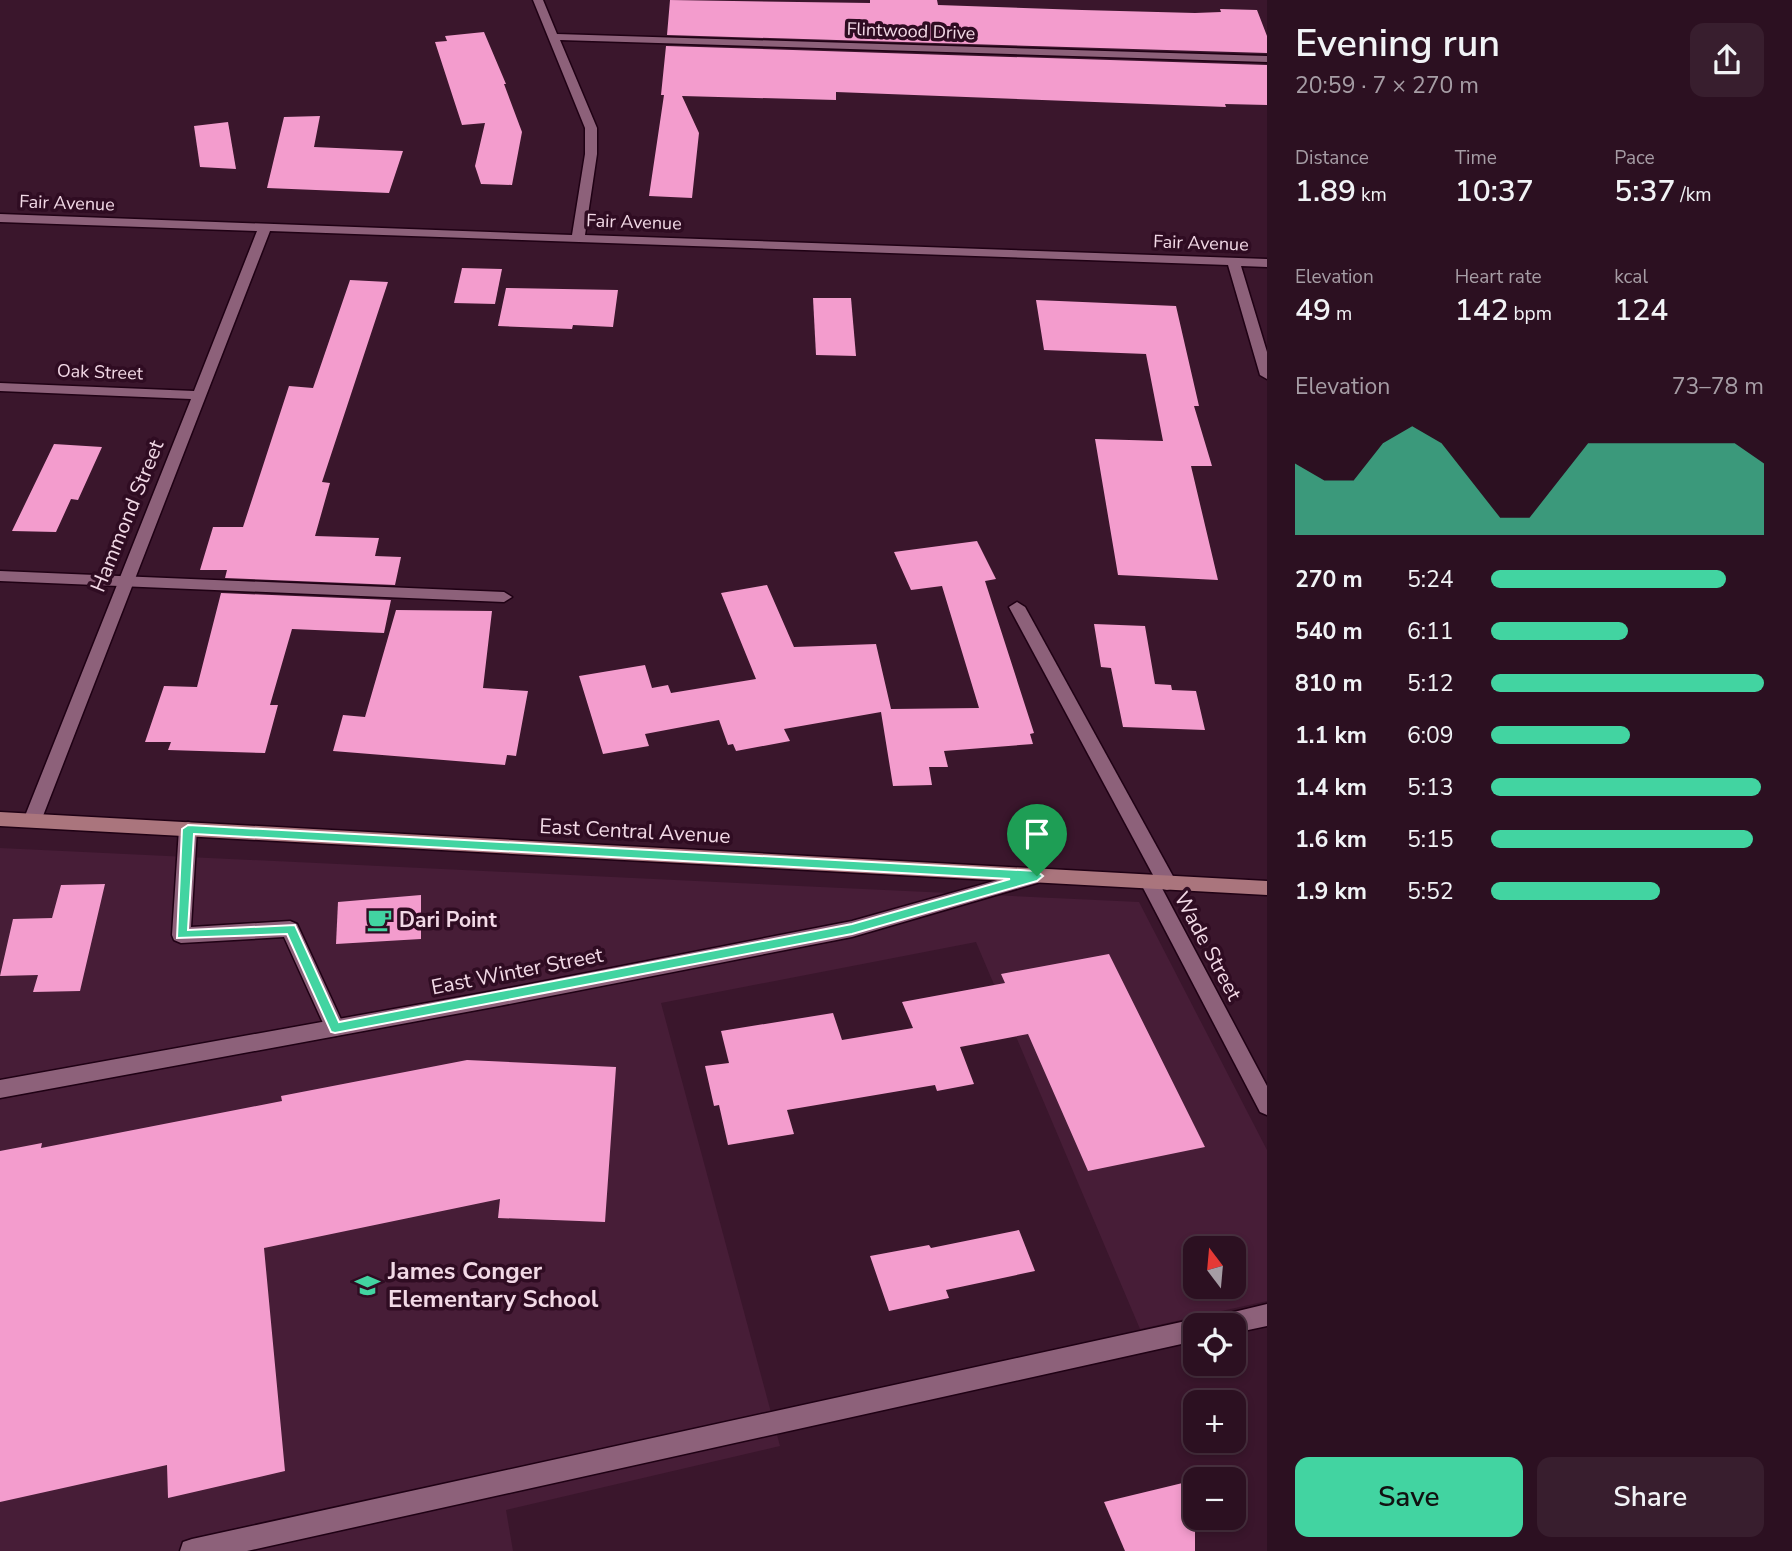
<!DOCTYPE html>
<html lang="en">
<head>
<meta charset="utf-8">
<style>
	body { margin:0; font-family:"Nunito Sans",sans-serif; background:#381e2e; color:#f1f3f6; height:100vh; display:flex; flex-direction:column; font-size:26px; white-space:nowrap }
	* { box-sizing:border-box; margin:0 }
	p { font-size:23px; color:#a69da5 }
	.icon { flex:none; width:38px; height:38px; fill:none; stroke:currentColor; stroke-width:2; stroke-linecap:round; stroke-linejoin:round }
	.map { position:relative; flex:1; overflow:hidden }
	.side { display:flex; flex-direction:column; background:#2c1021; width:525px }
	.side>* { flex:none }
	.needle { width:46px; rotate:344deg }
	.buttons { position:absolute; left:1183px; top:1236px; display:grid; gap:14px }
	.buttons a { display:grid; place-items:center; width:63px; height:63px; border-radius:14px; background:#2c1021; box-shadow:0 4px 10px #0003,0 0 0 2px #48303f; font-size:35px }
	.pin { position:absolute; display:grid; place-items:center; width:60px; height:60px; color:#fff; margin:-72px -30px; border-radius:50% 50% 50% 0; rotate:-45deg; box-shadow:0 0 7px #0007 }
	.pin .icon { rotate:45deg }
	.round { display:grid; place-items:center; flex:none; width:74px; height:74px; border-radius:14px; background:#381e2e }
	.headline { display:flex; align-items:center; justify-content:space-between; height:119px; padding:0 28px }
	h1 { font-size:38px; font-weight:600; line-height:52px }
	.stats { display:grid; grid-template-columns:repeat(3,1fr); gap:10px; height:119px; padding:7px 28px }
	.stats div { display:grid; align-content:center }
	.stats b { font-size:30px; font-weight:600 }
	.stats small { font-size:19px; font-weight:400 }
	.stats p { font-size:19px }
	.chart { height:196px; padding:14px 28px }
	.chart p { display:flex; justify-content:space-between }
	.chart svg { width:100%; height:126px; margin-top:7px; fill:#42d4a1; opacity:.7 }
	.cta { display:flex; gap:14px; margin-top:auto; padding:14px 28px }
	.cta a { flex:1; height:80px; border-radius:14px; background:#42d4a1; color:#111; font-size:28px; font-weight:600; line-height:80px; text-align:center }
	.cta a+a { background:#381e2e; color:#f1f3f6 }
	ul { padding:0 28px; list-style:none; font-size:23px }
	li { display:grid; grid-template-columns:112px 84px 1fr; align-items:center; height:52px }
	li i { height:18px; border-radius:9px; background:#42d4a1 }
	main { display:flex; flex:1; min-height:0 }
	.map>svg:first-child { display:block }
	.built { fill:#471d37; fill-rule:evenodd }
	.building { fill:#f39ccd }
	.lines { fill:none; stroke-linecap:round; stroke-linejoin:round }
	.service-casing { stroke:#1f0114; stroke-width:3 }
	.minor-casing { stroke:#1f0114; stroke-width:3 }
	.secondary-casing { stroke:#1f0114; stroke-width:3 }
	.service { fill:#8d617a; fill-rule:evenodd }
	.minor { fill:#8d617a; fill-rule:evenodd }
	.secondary { fill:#aa757d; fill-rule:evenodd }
	.route { fill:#42d4a1; stroke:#fff; stroke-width:2; fill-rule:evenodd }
	.labels { text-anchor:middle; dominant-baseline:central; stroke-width:7; stroke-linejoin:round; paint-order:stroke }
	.far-street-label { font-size:18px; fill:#f2d9e6; stroke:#2f0c22 }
	.street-label { font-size:21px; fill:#f2d9e6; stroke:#2f0c22 }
	.poi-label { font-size:21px; font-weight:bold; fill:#f2d9e6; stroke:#2f0c22; text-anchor:start }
	.near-poi-label { font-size:24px; font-weight:bold; fill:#f2d9e6; stroke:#2f0c22; text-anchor:start }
</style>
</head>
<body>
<main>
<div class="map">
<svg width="1267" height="1551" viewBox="0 0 1267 1551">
	<rect width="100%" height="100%" fill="#3a162c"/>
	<path class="built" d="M 0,848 L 1139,902 L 1267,1150 L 1267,1301 L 1140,1329 L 976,942 L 661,1003 L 780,1446 L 506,1510 L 513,1551 L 0,1551 ZM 1195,1248 L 1234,1248 L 1234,1286 L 1195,1286 Z"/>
	<g class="building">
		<polygon points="670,0 870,3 870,0 937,0 938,5 1082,10 1195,13 1221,12 1220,9 1257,10 1267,36 1267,53 667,35"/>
		<polygon points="484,32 506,84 504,84 522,132 512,185 481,184 475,166 485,123 462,125 435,42 447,41 445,36"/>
		<polygon points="666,46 1267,65 1267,105 1225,104 1226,107 836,92 836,100 682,96 699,133 692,198 649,196 664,95 661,95"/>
		<polygon points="320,116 314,147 403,151 389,193 267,188 284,117"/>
		<polygon points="228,122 236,169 200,167 194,126"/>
		<polygon points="462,268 502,269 495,304 454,303"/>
		<polygon points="350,280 388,282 322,482 330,483 315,536 379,538 375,556 401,557 395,585 225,578 227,570 200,570 213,527 243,527 289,386 313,388"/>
		<polygon points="506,288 618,290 613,327 573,325 572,329 498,326"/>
		<polygon points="813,298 851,298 856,356 816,355"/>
		<polygon points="1036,300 1176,306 1199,406 1194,406 1212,466 1191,466 1218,580 1118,575 1095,439 1163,441 1146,354 1044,350"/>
		<polygon points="54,444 102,447 78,500 71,499 56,532 12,531"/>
		<polygon points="977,541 996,579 985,581 1034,733 1030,734 1033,744 944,751 948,767 929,767 932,785 893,786 881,712 784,729 790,741 736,751 733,744 728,745 719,720 645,734 649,746 603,754 579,676 645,665 652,688 668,685 671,693 756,679 721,593 767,585 794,647 876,644 891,709 979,708 942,586 911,590 894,552"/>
		<polygon points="221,593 391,600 384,633 292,629 270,705 278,705 265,753 168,750 171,742 145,742 164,686 197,687"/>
		<polygon points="396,610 492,611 483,688 528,691 516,756 507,755 505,765 333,751 343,715 365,717"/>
		<polygon points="1094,624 1145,626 1155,684 1171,685 1172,690 1196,691 1205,730 1123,727 1111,668 1101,667"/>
		<polygon points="105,884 80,991 33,992 38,975 0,976 13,919 52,918 61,885"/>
		<polygon points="421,895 421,939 336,944 338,902"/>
		<polygon points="1109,954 1205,1147 1088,1171 1028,1034 960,1047 974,1084 937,1091 935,1085 787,1110 794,1134 728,1145 719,1105 714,1106 705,1066 729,1063 721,1031 833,1013 842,1040 913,1028 902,1002 1005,983 1001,974"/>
		<polygon points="467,1060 616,1067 605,1222 498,1218 500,1199 264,1248 285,1471 168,1498 167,1465 0,1502 0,1151 42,1143 41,1148 282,1101 281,1096"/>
		<polygon points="1019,1230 1035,1271 946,1290 949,1298 889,1311 870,1256 929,1245 931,1248"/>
		<polygon points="1195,1480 1195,1551 1125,1551 1104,1502"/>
	</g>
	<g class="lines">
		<defs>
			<g id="service">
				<polygon points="0,571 504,592 512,597 504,602 0,581"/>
				<polygon points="1017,602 1025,607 1174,878 1176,883 1174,888 1167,890 1160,888 1009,607"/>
				<polygon points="188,822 194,824 197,829 191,927 290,921 297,924 345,1028 342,1034 335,1036 328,1034 284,937 181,943 174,940 172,935 179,829 182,824"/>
				<polygon points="1267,1304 1267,1326 1234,1333 1234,1325 1210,1325 1213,1317"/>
				<polygon points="1195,1319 1204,1325 1195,1325 1195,1341 247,1551 180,1551 183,1542 192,1539"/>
			</g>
			<g id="minor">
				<polygon points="533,0 543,0 557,34 1267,56 1267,62 560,40 597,128 597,154 585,235 1267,259 1267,267 1241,266 1267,352 1267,379 1260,375 1228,265 270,231 41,821 38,826 26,826 23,821 191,399 0,391 0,383 194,391 257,231 0,222 0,214 572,235 585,154 585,128"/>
				<polygon points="1037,869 1044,871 1046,876 1044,881 852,937 499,1006 0,1098 0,1080 499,990 852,921"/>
				<polygon points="1149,875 1156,877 1267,1086 1267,1115 1260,1112 1140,882 1142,877"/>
			</g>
			<polygon id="secondary" points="0,812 1267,881 1267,895 0,826"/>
		</defs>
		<use href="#service" class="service-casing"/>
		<use href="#minor" class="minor-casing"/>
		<use href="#secondary" class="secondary-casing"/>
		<use href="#service" class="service"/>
		<use href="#minor" class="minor"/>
		<use href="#secondary" class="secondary"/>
	</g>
	<path class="route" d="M 188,825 L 1037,871 L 1043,876 L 1037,881 L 852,934 L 335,1033 L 331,1032 L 287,934 L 177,938 L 182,829 ZM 194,834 L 1010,879 L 852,924 L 339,1022 L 295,925 L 188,930 Z"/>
	<defs>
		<symbol id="cafe-bare" viewBox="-9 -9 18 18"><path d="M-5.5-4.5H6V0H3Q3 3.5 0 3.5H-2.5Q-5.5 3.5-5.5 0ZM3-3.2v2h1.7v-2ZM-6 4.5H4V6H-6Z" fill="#42d4a1" stroke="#2f0c22" stroke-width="2.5" paint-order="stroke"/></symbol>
		<symbol id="school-bare" viewBox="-9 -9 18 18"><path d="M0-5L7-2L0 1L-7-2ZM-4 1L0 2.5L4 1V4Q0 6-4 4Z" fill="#42d4a1" stroke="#2f0c22" stroke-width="2.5" paint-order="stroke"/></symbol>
	</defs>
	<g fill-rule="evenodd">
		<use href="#cafe-bare" x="362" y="902" width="35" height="35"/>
		<use href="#school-bare" x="350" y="1268" width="35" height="35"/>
	</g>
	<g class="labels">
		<g class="far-street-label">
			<text transform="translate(911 31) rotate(2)">Flintwood Drive</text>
			<text transform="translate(67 203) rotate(2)">Fair Avenue</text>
			<text transform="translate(634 222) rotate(2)">Fair Avenue</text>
			<text transform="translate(1201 243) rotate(2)">Fair Avenue</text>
			<text transform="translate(100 372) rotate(2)">Oak Street</text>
		</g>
		<g class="street-label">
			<text transform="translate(127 516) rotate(-68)">Hammond Street</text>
			<text transform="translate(635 831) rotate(3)">East Central Avenue</text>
			<text transform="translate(1208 946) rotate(62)">Wade Street</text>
			<text transform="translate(517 971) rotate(-11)">East Winter Street</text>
		</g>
		<g class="poi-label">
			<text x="399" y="920">Dari Point</text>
		</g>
		<g class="near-poi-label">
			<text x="388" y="1271">James Conger<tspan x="388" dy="28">Elementary School</tspan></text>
		</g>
	</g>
</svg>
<div class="buttons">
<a><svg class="needle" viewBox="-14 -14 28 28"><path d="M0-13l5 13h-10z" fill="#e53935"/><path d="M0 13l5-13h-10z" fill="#a69da5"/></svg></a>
<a><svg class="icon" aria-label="locate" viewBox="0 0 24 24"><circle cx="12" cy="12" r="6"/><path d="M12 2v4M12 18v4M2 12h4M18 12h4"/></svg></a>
<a>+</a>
<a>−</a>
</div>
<div class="pin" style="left:1037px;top:876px;background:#1e9e55"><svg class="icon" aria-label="arrive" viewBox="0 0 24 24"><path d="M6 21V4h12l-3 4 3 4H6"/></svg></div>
</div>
<section class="side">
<div class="headline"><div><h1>Evening run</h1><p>20:59 · 7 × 270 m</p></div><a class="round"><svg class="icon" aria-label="share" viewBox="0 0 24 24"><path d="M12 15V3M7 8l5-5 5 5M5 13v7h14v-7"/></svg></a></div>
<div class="stats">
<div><p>Distance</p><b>1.89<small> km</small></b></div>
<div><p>Time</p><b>10:37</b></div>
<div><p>Pace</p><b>5:37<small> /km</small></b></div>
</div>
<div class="stats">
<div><p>Elevation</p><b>49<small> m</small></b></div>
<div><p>Heart rate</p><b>142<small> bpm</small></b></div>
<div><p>kcal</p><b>124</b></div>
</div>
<div class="chart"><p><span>Elevation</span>73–78 m</p>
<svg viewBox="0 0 160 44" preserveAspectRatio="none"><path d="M0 44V19L10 25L20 25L30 12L40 6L50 12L60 25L70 38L80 38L90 25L100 12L110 12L120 12L130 12L140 12L150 12L160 19V44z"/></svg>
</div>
<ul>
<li><b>270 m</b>5:24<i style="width:86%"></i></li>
<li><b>540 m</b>6:11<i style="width:50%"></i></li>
<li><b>810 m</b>5:12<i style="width:100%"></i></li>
<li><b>1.1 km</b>6:09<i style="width:51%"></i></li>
<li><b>1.4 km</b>5:13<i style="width:99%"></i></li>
<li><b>1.6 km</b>5:15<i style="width:96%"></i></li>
<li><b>1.9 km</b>5:52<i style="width:62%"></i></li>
</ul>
<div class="cta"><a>Save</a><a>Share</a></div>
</section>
</main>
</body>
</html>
